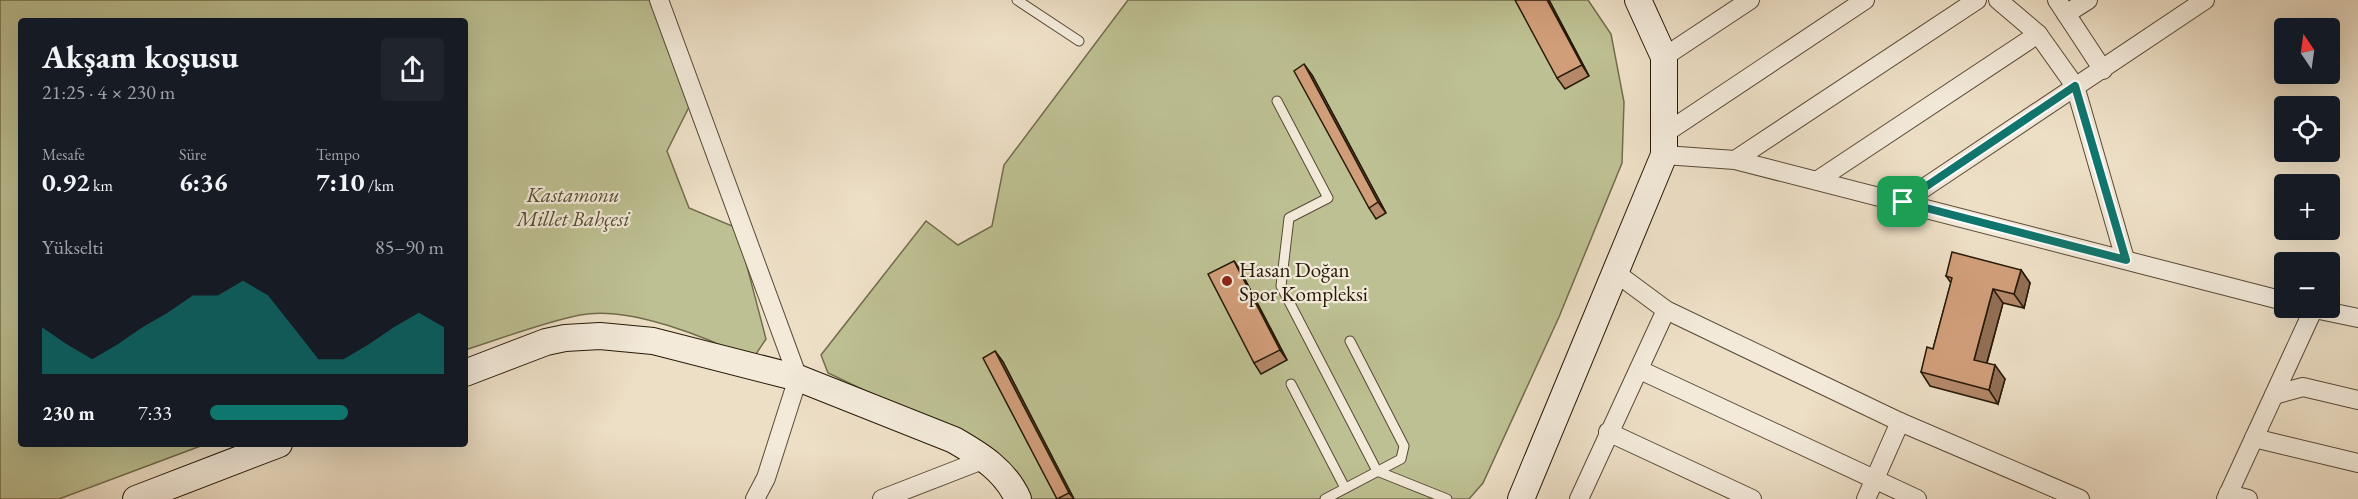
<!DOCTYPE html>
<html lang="tr">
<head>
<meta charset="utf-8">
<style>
	body { margin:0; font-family:"EB Garamond",serif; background:#20242c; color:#f1f3f6; height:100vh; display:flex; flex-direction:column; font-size:22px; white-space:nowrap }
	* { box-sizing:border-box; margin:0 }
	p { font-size:20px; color:#9ea1a6 }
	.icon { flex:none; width:33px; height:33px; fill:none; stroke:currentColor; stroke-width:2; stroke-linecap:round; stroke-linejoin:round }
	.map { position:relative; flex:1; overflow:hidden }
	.drawer { position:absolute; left:18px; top:18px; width:450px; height:429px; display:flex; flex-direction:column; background:#171b24; border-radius:6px; box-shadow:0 6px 24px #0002 }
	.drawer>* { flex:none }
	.needle { width:39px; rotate:347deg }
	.fabs { position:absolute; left:2274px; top:18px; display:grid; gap:12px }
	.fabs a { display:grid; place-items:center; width:66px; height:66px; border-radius:6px; background:#171b24; box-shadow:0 6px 24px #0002; font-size:30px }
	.pin { position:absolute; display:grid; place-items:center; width:51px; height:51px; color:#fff; margin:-26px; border-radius:12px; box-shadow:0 3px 9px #0006 }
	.round { display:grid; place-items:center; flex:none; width:63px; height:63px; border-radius:6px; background:#20242c }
	.summary { display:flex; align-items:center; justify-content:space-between; height:102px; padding:0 24px }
	h1 { font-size:33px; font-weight:700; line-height:45px }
	.stats { display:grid; grid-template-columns:repeat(3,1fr); gap:9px; height:102px; padding:6px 24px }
	.stats div { display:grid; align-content:center }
	.stats b { font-size:26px; font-weight:700 }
	.stats small { font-size:16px; font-weight:400 }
	.stats p { font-size:16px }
	.chart { height:168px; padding:12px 24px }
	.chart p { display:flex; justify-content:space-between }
	.chart svg { width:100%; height:108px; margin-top:6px; fill:#0f766e; opacity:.7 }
	ul { padding:0 24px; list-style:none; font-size:20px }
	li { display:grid; grid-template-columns:96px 72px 1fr; align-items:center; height:45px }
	li i { height:15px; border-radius:8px; background:#0f766e }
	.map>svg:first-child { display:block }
	.green { fill:#bdc092; stroke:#726c4c; stroke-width:1.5 }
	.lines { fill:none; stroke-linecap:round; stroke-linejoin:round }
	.lane-casing { stroke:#584a37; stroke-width:11 }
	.street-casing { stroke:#584a37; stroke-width:20 }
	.secondary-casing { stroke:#261907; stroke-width:28 }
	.lane { stroke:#f3eada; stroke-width:9 }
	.street { stroke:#f3eada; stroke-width:18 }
	.secondary { stroke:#f3eada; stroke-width:26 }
	.wall { fill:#b48869; stroke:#261907; stroke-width:1.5 }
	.shaded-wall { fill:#926f55; stroke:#261907; stroke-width:1.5 }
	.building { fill:#d19e7a; stroke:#261907; stroke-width:1.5 }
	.route-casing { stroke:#fff; stroke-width:12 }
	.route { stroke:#0f766e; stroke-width:8 }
	.poi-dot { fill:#8f2418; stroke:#f3eada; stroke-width:2 }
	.labels { text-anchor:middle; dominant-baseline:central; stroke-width:4.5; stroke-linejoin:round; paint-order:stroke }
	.park-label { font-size:21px; font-style:italic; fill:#534b31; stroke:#f3eada }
	.poi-label { font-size:21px; fill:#261907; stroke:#f3eada; text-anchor:start }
</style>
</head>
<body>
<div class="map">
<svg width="2358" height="499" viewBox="0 0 2358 499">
	<rect width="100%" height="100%" fill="#eddfc6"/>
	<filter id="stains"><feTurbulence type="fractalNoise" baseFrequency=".00333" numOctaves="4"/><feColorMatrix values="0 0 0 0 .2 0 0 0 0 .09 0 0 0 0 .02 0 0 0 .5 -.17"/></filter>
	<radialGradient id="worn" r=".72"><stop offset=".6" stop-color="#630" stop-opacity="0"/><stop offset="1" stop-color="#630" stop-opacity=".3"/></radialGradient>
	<g class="green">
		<path d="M 0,0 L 654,0 L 693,99 L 667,151 L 689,208 L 737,228 L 766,339 L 752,360 C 709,338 629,305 580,315 C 541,323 503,338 465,350 L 465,21 L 21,21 L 21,444 L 206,444 L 59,499 L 0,499 Z"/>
		<polygon points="1128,0 1588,0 1611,34 1624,102 1622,163 1559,317 1483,483 1469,499 1030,499 969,440 828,373 821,355 926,221 958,245 992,226 1004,165"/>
	</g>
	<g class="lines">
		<defs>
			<g id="lane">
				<polyline points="1017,0 1079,41"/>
				<polyline points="1277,101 1328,198 1289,218 1281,286 1377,471 1447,499"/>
				<polyline points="1291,384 1345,488"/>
				<polyline points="1325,499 1401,459 1404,446 1350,341"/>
			</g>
			<g id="street">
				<polyline points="659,0 798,378 766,478 755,499"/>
				<polyline points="1998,0 2038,34 2075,86 2125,259"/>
				<polyline points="2057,0 2103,70"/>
				<polyline points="2066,14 2088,0"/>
				<polyline points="1664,57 1750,0"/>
				<polyline points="1664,134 1865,0"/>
				<polyline points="1664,155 1735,160 2284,301"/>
				<polyline points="1735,160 1977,0"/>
				<polyline points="1818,180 2038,34"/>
				<polyline points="1903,202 2205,0"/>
				<polyline points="1616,273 1666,310 1900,422 2080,499"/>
				<polyline points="2310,308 2358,318"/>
				<polyline points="1640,370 1917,499"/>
				<polyline points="2274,395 2303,387 2358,400"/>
				<polyline points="1608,432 1752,499"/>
				<polyline points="2254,438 2358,463"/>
				<polyline points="2228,494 2248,499"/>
				<polyline points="882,499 985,459"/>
				<polyline points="1579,499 1666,310"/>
				<polyline points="1866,499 1900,422"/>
				<polyline points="2226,499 2314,308"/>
			</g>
			<g id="secondary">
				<path d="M 465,373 L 546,342 L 565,338 L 600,336 L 653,341 L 798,378 L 954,440 C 980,455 1005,470 1018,499"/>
				<polyline points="136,499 279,444"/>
				<polyline points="1521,499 1664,155 1664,57 1638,0"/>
			</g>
		</defs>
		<use href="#lane" class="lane-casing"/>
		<use href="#street" class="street-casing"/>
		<use href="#secondary" class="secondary-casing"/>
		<use href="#lane" class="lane"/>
		<use href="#street" class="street"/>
		<use href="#secondary" class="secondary"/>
	</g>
	<g class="wall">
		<polygon points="1549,0 1589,76 1565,89 1557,78"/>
		<polygon points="1312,75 1386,213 1376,219 1369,208"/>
		<polygon points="1234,261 1241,272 1287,360 1261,374 1254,363"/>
		<polygon points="2021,270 2030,283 2024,308 2003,303 1987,363 2005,379 1998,404 1930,386 1921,372 1933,349 1951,283 1946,276"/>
		<polygon points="995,351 1003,362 1074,499 1057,499"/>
	</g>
	<g class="shaded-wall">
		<polygon points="1547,0 1549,0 1589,76 1582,65"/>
		<polygon points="1304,64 1312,75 1386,213 1378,202"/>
		<polygon points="1234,261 1241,272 1287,360 1280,350"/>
		<polygon points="2021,270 2030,283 2024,308 2014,294"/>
		<polygon points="1993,289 2003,303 1984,373 1974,360"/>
		<polygon points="995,351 1003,362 1074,499 1069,493"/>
		<polygon points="1995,365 2005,379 1998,404 1989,390"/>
	</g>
	<g class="building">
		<polygon points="1515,0 1547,0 1582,65 1557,78"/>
		<polygon points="1304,64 1378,202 1369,208 1294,71"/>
		<polygon points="1952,252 2021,270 2014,294 1993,289 1974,360 1995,365 1989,390 1921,372 1927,347 1933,349 1952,278 1946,276"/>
		<polygon points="1234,261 1280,350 1254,363 1208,274"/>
		<polygon points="995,351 1069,493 1057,499 983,358"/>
	</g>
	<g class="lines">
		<defs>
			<polygon id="route" points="2075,86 2126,260 1903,202"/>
		</defs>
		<use href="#route" class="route-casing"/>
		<use href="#route" class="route"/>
	</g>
	<circle class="poi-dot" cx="1227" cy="281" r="6"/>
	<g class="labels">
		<g class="park-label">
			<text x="573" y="194">Kastamonu<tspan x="573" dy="24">Millet Bahçesi</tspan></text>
		</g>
		<g class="poi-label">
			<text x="1239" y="269">Hasan Doğan<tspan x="1239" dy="24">Spor Kompleksi</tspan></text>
		</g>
	</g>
	<rect width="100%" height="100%" filter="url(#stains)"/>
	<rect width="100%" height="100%" fill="url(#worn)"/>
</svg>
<div class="fabs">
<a><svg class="needle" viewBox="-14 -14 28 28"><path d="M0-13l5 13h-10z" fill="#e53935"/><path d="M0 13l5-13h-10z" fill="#9ea1a6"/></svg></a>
<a><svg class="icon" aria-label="locate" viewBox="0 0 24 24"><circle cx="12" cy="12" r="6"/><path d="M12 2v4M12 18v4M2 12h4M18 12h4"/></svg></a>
<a>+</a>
<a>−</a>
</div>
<div class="pin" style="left:1903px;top:202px;background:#1e9e55"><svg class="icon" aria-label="arrive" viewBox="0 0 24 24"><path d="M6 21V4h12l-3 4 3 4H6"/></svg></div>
<section class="drawer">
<div class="summary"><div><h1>Akşam koşusu</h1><p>21:25 · 4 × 230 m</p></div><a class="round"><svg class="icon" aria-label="share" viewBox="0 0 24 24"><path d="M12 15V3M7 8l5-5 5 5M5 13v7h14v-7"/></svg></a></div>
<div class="stats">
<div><p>Mesafe</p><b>0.92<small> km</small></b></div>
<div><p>Süre</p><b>6:36</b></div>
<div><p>Tempo</p><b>7:10<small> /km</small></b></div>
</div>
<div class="chart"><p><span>Yükselti</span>85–90 m</p>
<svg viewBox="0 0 160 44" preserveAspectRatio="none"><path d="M0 44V25L10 32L20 38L30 32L40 25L50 19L60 12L70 12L80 6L90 12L100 25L110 38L120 38L130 32L140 25L150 19L160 25V44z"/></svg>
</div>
<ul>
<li><b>230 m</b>7:33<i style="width:59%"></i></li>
</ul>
</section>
</div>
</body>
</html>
